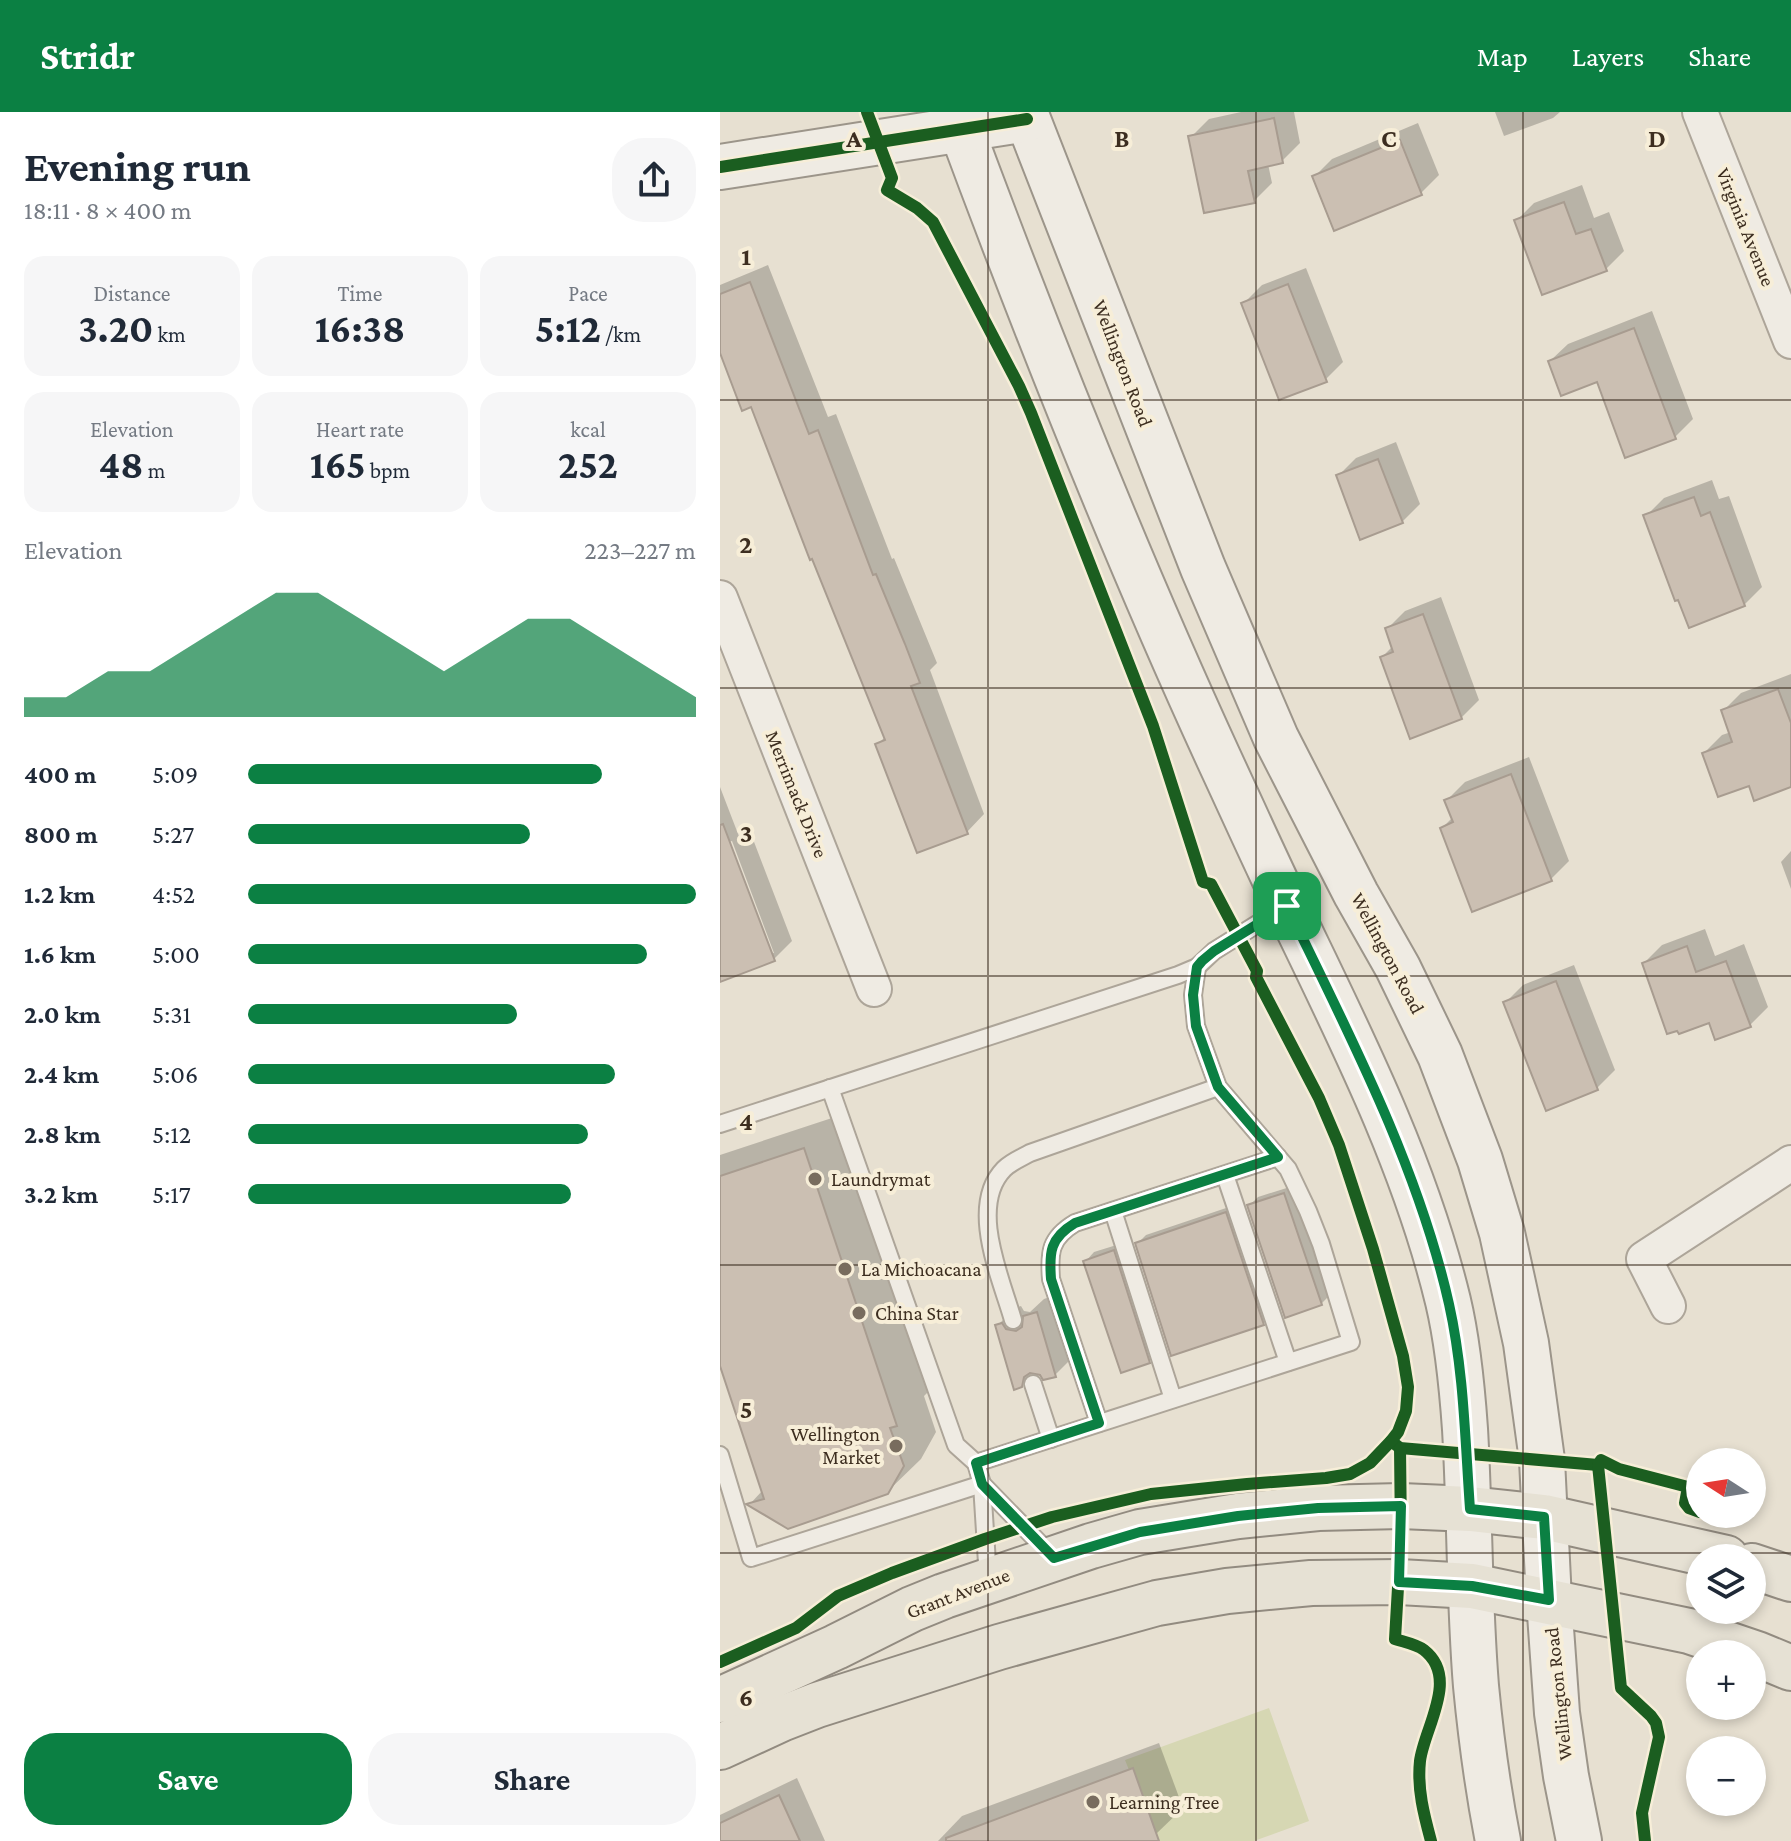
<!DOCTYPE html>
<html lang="en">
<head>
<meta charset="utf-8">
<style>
	body { margin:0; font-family:"Crimson Pro",serif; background:#f6f6f7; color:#1f2937; height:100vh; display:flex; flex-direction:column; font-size:30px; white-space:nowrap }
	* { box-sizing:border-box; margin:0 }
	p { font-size:26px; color:#747a83 }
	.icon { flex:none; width:44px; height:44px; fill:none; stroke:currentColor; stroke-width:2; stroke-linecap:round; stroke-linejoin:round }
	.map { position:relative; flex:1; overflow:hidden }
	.side { display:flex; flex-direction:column; background:#fff; width:720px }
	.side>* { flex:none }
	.needle { width:52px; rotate:282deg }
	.controls { position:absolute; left:966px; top:1336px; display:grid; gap:16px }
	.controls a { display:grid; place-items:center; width:80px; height:80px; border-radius:50%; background:#fff; box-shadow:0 4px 12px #0003; font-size:40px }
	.pin { position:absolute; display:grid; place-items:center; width:68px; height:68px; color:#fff; margin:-34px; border-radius:16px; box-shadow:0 4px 12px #0006 }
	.round { display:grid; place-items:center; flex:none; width:84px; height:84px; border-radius:32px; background:#f6f6f7 }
	.head { display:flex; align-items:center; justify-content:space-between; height:136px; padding:0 24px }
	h1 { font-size:44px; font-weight:700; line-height:60px }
	.metrics { display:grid; grid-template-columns:repeat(3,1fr); gap:12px; height:136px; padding:8px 24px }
	.metrics div { display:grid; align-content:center; border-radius:20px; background:#f6f6f7; text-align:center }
	.metrics b { font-size:40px; font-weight:700 }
	.metrics small { font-size:22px; font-weight:400 }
	.metrics p { font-size:22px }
	.chart { height:224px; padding:16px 24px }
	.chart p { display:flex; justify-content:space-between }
	.chart svg { width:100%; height:144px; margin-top:8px; fill:#0b8043; opacity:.7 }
	.button { display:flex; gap:16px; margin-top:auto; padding:16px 24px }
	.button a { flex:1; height:92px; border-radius:32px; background:#0b8043; color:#fff; font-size:32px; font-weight:700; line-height:92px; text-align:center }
	.button a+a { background:#f6f6f7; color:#1f2937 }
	ul { padding:0 24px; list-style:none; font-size:26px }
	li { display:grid; grid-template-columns:128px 96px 1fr; align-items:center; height:60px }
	li i { height:20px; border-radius:10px; background:#0b8043 }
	header { display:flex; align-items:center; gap:48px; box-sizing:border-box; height:112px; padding:0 40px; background:#0b8043; color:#fff }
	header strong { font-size:38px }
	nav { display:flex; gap:44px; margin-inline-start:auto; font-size:28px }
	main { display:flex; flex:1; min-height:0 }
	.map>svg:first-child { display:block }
	.green { fill:#d6d7b3 }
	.shadow { fill:#0003; fill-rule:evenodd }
	.building { fill:#cbbfb2; stroke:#a89c90; stroke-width:2 }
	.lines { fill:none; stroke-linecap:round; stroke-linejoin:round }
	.lane-casing { stroke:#ada599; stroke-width:20 }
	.street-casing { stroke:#ada599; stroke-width:38 }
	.secondary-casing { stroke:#9c958a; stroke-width:48 }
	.primary-casing { stroke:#928b80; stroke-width:48 }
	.lane { stroke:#efebe3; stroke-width:16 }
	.street { stroke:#efebe3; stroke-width:34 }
	.secondary { stroke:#efebe3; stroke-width:44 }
	.primary { stroke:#e6e1d4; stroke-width:44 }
	.cycleway-casing { stroke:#f7eed8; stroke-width:17 }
	.cycleway { stroke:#1b5e20; stroke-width:12 }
	.route-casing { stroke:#fff; stroke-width:16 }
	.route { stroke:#0b8043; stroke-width:10 }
	.grid { fill:none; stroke:#3d2e20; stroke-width:2; stroke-opacity:0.55 }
	.poi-dot { fill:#786c5e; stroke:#f7eed8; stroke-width:3 }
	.labels { text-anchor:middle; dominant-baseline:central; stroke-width:8; stroke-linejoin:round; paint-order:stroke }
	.street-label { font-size:20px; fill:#3d2e20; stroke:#f7eed8 }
	.poi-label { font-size:20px; fill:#3d2e20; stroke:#f7eed8; text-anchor:start }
	.grid-label { font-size:26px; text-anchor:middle; font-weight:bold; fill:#3d2e20; stroke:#f7eed8; stroke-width:8; stroke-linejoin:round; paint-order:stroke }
</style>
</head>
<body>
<header>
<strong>Stridr</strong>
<nav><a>Map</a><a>Layers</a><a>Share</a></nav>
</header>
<main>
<section class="side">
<div class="head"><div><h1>Evening run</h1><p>18:11 · 8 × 400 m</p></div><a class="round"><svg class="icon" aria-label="share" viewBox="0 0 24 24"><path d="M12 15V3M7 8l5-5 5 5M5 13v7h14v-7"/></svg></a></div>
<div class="metrics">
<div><p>Distance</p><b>3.20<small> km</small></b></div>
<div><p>Time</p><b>16:38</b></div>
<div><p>Pace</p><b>5:12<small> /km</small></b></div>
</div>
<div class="metrics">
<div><p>Elevation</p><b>48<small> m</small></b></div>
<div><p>Heart rate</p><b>165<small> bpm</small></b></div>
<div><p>kcal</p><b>252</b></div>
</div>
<div class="chart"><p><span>Elevation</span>223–227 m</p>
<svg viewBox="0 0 160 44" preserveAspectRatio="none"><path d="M0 44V38L10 38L20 30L30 30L40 22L50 14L60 6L70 6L80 14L90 22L100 30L110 22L120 14L130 14L140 22L150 30L160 38V44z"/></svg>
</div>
<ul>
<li><b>400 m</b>5:09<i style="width:79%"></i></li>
<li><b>800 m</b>5:27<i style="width:63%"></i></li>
<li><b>1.2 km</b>4:52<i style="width:100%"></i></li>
<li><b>1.6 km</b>5:00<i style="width:89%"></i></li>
<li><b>2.0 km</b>5:31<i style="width:60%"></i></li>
<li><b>2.4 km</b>5:06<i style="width:82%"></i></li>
<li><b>2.8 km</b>5:12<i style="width:76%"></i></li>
<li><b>3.2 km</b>5:17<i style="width:72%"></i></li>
</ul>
<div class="button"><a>Save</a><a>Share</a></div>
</section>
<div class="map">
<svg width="1071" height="1729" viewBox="0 0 1071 1729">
	<rect width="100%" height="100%" fill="#e7e0d1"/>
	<polygon class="green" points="549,1596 589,1709 534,1729 424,1729 437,1724 413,1656 409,1658 405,1648"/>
	<g class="shadow">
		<polygon points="521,0 574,0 580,31 562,49 548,52 552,71 534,89 471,25 489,7"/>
		<polygon points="775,0 840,0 833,6 784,24"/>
		<polygon points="698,11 719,63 701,81 594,65 612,47"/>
		<polygon points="862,73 874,106 889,100 904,139 886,157 796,109 814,91"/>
		<polygon points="48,153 108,305 116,302 172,447 174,446 217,551 210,558 264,702 247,720 158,632 165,625 32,293 0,236 0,173"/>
		<polygon points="586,156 623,250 605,268 524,191 542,173"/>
		<polygon points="932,199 973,307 955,325 878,268 830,249 848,232"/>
		<polygon points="676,330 700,392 682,410 618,364 636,346"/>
		<polygon points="992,368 999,387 1009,384 1042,475 1024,493 926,404 944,386"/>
		<polygon points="721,485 759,588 741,606 662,545 673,534 667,517 685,499"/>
		<polygon points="1071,562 1071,673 1030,671 984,641 1002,623 1011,620 1003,599 1021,581"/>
		<polygon points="809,645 849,749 831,767 722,716 733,705 727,688 745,670"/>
		<path d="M 0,675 L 20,727 L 31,722 L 72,829 L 54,847 L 0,851 ZM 12,729 L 54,841 L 50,841 L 8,730 Z"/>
		<polygon points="1071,739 1071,777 1061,750"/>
		<polygon points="985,817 995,844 1024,832 1048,895 1030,913 996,926 990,908 924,851 942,833"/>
		<polygon points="854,853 895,958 877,976 827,996 785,891 803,873"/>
		<polygon points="118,1004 209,1279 204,1284 216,1320 201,1347 167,1380 29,1393 43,1378 0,1247 0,1043"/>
		<polygon points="573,1074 610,1183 601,1192 529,1094 538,1085"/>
		<polygon points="515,1093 551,1202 543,1211 417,1132 426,1123"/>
		<polygon points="403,1131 438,1241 429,1249 366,1149 374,1140"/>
		<polygon points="335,1183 353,1245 335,1263 314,1260 301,1273 277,1214 295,1196 301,1194 304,1199 310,1200 324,1187"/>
		<polygon points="439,1631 463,1696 436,1722 418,1729 218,1729 242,1704"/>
		<polygon points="77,1666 105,1729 0,1729 0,1703"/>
	</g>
	<g class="building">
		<polygon points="554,6 563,51 528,59 535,91 484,101 468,24"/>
		<polygon points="680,28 702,83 614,119 592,64"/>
		<polygon points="844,90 856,122 871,117 887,159 822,183 794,108"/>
		<polygon points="30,170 89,322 98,318 153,463 156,462 185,532 200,571 191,574 248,722 197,741 155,632 165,628 92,447 90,448 31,295 22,299 0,241 0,182"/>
		<polygon points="568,172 607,270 559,288 521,191"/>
		<polygon points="914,216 956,327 905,346 877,270 841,284 828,249"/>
		<polygon points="658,347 683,411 640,428 616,363"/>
		<polygon points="974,385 981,404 990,400 1025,494 969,516 958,488 955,489 923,403"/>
		<polygon points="703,502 742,607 690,627 660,545 673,540 665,516"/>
		<polygon points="1058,577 1071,611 1071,675 1034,689 1029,674 998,685 982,641 1012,630 1001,598"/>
		<polygon points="791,662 832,769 752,800 720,716 733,710 724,688"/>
		<polygon points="3,712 55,849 0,870 0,713"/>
		<polygon points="967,834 976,860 1006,849 1031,915 995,928 989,911 959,922 957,919 947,922 922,851"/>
		<polygon points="836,869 878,978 826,999 783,890"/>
		<polygon points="84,1036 177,1314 170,1316 184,1354 168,1382 68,1417 26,1392 44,1387 0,1254 0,1064"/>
		<polygon points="564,1081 602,1193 565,1206 527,1093"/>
		<polygon points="506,1100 544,1213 451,1244 415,1131"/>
		<polygon points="394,1138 430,1251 401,1261 363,1149"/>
		<polygon points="317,1200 336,1265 323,1268 320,1263 310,1261 304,1265 302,1275 294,1278 275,1213 282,1211 286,1217 296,1219 302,1215 303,1204"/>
		<polygon points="413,1656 439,1729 226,1729 226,1726"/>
		<polygon points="59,1683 80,1729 0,1729 0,1711"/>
	</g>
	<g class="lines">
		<defs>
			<g id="lane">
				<polyline points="110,976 236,1333 256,1351"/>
				<polyline points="0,1012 458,863 477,855 494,839 566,794"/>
				<polyline points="505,1063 568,1250"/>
				<polyline points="393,1099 453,1287"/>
				<path d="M 293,1208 C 281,1166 248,1094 284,1057 C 291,1050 301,1046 310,1041 L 498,975"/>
				<polyline points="313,1272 331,1327"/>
				<path d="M 379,1311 L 331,1167 C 329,1140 330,1126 355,1111 L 558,1045"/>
				<polyline points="0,1343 31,1446 262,1372"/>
				<polyline points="262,1372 333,1445"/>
				<polyline points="268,1467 262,1372 256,1351 631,1230 601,1132 588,1099 568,1057 498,975 476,914 473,883 477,855"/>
			</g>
			<g id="street">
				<polyline points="980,0 1071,229"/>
				<polyline points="0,486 154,877"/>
				<polyline points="948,1194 924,1147 1071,1051"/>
			</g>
			<g id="secondary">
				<path d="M 235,0 C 316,219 402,436 499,647 C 525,703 550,759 577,814 C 636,936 696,1057 728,1189 C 738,1231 742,1274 745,1317 C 750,1402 749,1489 756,1574 C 761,1626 768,1678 778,1729"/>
				<polyline points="305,0 483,456 556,626 636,782 678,856 720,943 760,1048 782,1121 806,1231 822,1348 829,1488 837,1601 846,1664 859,1729"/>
				<polyline points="0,55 307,7"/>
			</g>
			<g id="primary">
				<polyline points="1032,1454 1071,1467"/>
				<polyline points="0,1588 116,1535 192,1497 224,1484 371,1434 420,1420 518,1404 598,1396 681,1394 750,1397 824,1405 1006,1446"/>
				<polyline points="0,1635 61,1607 97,1593 279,1535 437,1491 507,1479 591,1471 679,1470 752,1474 969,1519 1037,1542 1071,1556"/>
			</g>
		</defs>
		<use href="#lane" class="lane-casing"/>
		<use href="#street" class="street-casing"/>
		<use href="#secondary" class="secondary-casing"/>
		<use href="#primary" class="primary-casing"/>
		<use href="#lane" class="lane"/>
		<use href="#street" class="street"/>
		<use href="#secondary" class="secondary"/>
		<use href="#primary" class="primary"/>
		<defs>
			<g id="cycleway">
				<polyline points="0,55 307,7"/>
				<polyline points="671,1329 680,1336 878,1353"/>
				<path d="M 680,1336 L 681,1424 L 675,1527 C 684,1530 696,1532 704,1538 C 740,1566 704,1616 700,1649 C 697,1677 704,1703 711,1729"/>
				<polyline points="0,1550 76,1516 118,1484 172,1461 265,1427 332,1405 431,1382 527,1372 606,1366 630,1362 650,1351 671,1329 678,1320 686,1299 688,1275 683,1244 653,1137 619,1033 599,986 536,865 537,859 491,772 483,770 433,614 311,301 299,274 213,110 197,96 167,78 172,66 147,0"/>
				<polyline points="925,1729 922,1701 939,1625 936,1611 931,1604 901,1576 878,1353 881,1348 899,1357 968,1375 965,1391 969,1396 980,1400"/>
			</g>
		</defs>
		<use href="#cycleway" class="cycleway-casing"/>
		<use href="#cycleway" class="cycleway"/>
	</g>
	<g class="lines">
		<defs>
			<path id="route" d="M 567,794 C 628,920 698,1054 729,1192 C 744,1259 745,1328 750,1397 L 824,1405 L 829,1488 L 752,1474 L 679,1470 L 681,1394 L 598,1396 L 518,1404 L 420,1420 L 334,1446 L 262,1372 L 256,1351 L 379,1311 L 331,1167 C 329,1140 330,1126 355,1111 L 558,1045 L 498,975 L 476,914 L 473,883 L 477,855 L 482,849 L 494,839 Z"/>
		</defs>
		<use href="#route" class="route-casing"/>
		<use href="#route" class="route"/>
	</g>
	<path class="grid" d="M 268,0 L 268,1729M 536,0 L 536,1729M 803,0 L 803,1729M 0,288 L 1071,288M 0,576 L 1071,576M 0,864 L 1071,864M 0,1153 L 1071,1153M 0,1441 L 1071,1441"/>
	<g class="poi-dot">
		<circle cx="95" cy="1067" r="8"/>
		<circle cx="125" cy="1157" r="8"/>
		<circle cx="139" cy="1201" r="8"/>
		<circle cx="176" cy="1334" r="8"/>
		<circle cx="373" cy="1690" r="8"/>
	</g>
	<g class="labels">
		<g class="street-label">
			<text transform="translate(1026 115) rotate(68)">Virginia Avenue</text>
			<text transform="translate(403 251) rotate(69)">Wellington Road</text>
			<text transform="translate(77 682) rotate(68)">Merrimack Drive</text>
			<text transform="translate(668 841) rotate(62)">Wellington Road</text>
			<text transform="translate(238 1481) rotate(-21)">Grant Avenue</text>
			<text transform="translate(838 1582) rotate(-96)">Wellington Road</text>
		</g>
		<g class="poi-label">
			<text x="111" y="1067">Laundrymat</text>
			<text x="141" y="1157">La Michoacana</text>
			<text x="155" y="1201">China Star</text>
			<text x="160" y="1322" text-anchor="end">Wellington<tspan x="160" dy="23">Market</tspan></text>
			<text x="389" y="1690">Learning Tree</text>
		</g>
	</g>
	<g class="grid-label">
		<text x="134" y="35">A</text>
		<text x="402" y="35">B</text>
		<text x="669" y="35">C</text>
		<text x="937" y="35">D</text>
		<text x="26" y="153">1</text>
		<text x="26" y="441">2</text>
		<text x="26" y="730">3</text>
		<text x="26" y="1018">4</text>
		<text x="26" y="1306">5</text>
		<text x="26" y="1594">6</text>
	</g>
</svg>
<div class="controls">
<a><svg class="needle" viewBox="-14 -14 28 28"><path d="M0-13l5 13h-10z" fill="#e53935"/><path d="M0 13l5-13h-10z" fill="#747a83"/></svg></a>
<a><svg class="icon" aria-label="layers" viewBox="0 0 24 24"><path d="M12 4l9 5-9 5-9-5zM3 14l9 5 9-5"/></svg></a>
<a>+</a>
<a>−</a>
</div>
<div class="pin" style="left:567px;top:794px;background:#1e9e55"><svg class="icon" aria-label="arrive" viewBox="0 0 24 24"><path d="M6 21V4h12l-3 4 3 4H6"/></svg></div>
</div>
</main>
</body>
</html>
